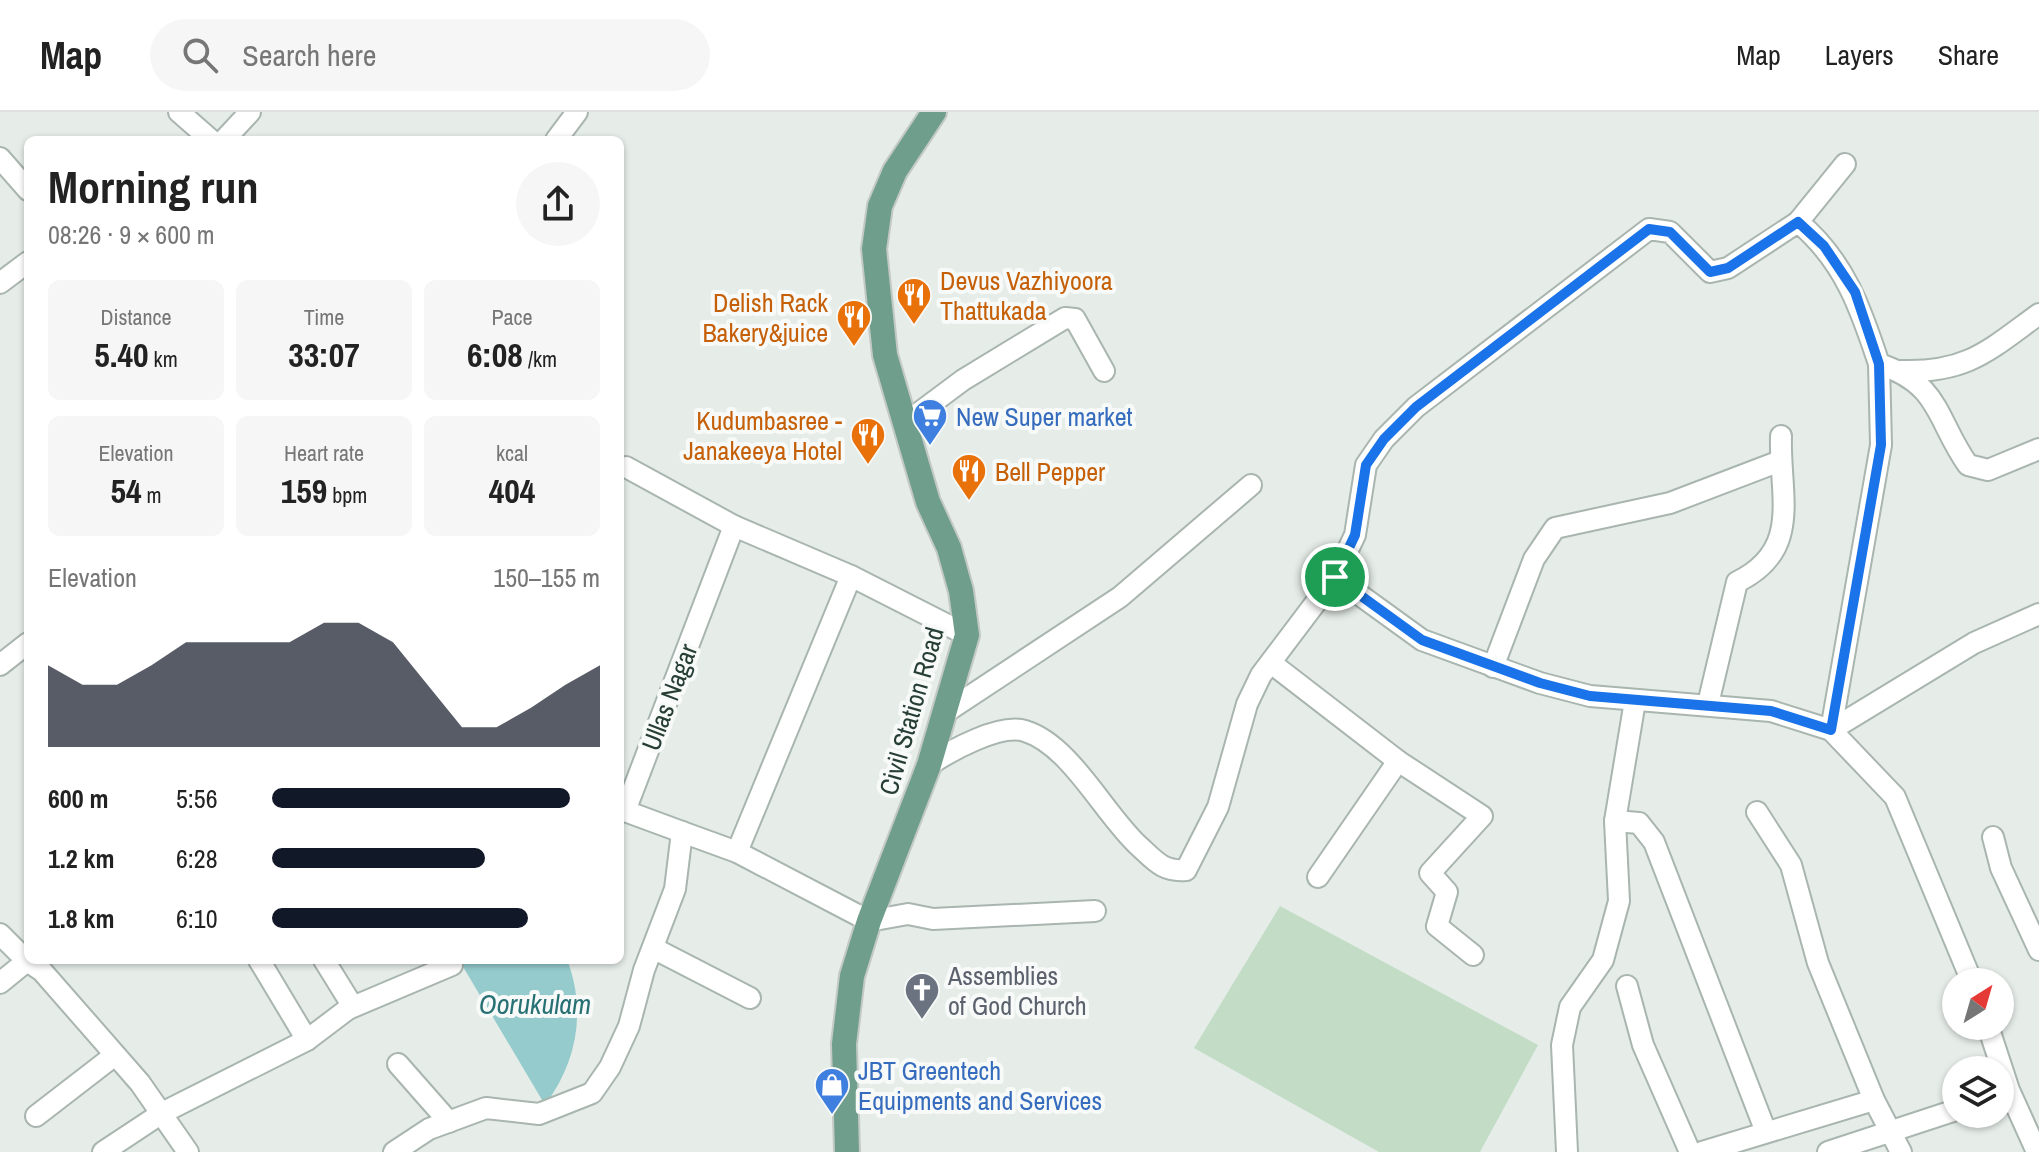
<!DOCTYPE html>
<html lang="en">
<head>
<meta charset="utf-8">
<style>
	body { margin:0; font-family:"Archivo Narrow",sans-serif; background:#f6f6f6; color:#222; height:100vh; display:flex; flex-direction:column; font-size:30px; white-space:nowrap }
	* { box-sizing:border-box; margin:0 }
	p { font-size:26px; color:#767676 }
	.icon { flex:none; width:44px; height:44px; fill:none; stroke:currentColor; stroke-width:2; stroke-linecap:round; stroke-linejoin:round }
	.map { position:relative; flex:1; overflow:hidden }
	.side { position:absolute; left:24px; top:24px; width:600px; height:828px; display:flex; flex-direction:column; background:#fff; border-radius:12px; box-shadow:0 2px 6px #0004 }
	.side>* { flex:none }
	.needle { width:52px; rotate:37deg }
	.buttons { position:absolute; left:1942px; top:856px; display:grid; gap:16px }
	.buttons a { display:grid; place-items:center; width:72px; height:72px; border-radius:50%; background:#fff; box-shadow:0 2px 6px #0004; font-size:40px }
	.pin { position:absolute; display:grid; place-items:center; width:68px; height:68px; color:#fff; margin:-34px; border:4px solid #fff; border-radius:50%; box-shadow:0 2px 8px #0007 }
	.round { display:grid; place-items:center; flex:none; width:84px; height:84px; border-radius:42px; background:#f6f6f6 }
	.headline { display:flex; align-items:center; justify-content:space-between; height:136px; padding:0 24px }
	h1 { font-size:44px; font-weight:800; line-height:60px }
	.figures { display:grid; grid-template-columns:repeat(3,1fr); gap:12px; height:136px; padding:8px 24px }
	.figures div { display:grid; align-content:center; border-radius:12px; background:#f6f6f6; text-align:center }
	.figures b { font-size:34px; font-weight:800 }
	.figures small { font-size:22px; font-weight:400 }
	.figures p { font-size:22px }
	.chart { height:224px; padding:16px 24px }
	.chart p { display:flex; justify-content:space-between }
	.chart svg { width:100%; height:144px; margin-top:8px; fill:#111827; opacity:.7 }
	ul { padding:0 24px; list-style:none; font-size:26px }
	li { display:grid; grid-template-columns:128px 96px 1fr; align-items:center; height:60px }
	li i { height:20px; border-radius:10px; background:#111827 }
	header { display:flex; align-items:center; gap:48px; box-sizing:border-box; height:112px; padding:0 40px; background:#fff; border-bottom:2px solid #e0e0e0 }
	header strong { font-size:38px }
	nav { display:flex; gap:44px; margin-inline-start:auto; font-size:28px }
	.search { width:560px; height:72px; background:#f6f6f6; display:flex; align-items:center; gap:20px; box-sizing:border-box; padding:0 28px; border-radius:44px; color:#767676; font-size:30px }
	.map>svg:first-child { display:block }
	.green { fill:#c2dcc5 }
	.water { fill:#95cbcc }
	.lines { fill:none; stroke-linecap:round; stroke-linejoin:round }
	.minor-casing { stroke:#a9b5af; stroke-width:24 }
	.major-casing { stroke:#c3c9c6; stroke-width:28 }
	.minor { stroke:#fff; stroke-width:20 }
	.major { stroke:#709e8c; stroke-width:24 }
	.route-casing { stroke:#fff; stroke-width:16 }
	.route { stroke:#1a73e8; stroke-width:10 }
	.labels { text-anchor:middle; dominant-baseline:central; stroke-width:8; stroke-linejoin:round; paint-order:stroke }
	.food-label { font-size:26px; fill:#c56008; stroke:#f7faf8; text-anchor:start }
	.shop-label { font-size:26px; fill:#366cbe; stroke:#f7faf8; text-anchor:start }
	.street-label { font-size:26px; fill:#273e35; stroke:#f7faf8 }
	.worship-label { font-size:26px; fill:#5b616d; stroke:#f7faf8; text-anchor:start }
	.water-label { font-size:28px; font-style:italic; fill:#277174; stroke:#f7faf8 }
</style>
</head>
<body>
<header>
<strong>Map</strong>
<div class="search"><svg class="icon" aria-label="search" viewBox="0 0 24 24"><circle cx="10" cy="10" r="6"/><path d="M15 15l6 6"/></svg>Search here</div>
<nav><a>Map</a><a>Layers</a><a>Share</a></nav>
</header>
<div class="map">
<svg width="2039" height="1040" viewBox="0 0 2039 1040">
	<rect width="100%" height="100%" fill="#e6ede9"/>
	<polygon class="green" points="1280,794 1538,933 1480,1040 1379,1040 1194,936"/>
	<path class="water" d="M 459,848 L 568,850 C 586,900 577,950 545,993 Z"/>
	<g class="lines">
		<defs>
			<g id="minor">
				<polyline points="179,0 211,28"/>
				<polyline points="224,28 250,0"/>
				<polyline points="556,28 577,0"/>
				<polyline points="0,46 28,78"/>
				<polyline points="1798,110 1845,52"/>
				<polyline points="0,171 28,150"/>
				<path d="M 1901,259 C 1967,261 1988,239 2039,202"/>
				<polyline points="904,312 963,268 1065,206 1075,207 1104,259"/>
				<polyline points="626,355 734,414 851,464 967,523"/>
				<polyline points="1335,465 1422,528 1540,571 1590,584 1771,599 1831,618 1895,685 1972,870"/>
				<polyline points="1271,551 1398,649 1482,704 1430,761 1447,780 1437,814 1473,843"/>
				<polyline points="0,553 28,531"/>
				<polyline points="1493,555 1534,447 1555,416 1670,391 1780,349"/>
				<path d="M 1708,592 L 1737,470 C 1803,438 1779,383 1781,324"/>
				<polyline points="946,600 1120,485 1251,373"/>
				<polyline points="1831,618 1881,333 1879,252"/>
				<polyline points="1831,618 1974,531 2039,502"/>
				<path d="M 929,653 C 950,639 1000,611 1025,619 C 1071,633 1105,704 1140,735 C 1156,750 1164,760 1186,758 L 1218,695 L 1247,592 L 1261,563 L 1335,465 L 1355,423 L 1366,353 L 1384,327 L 1416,295 L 1649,117 L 1670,120 L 1710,160 L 1728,156 L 1798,110 C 1844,148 1861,197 1879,252 C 1941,272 1936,308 1968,353 L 1988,358 L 2039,337"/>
				<polyline points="1757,700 1791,753 1818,851 1874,988 1901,1040"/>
				<polyline points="1615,709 1639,711 1654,730 1766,1020"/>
				<polyline points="682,720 625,699 734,414"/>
				<polyline points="1993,725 2001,756 2039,838"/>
				<polyline points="737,740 851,464"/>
				<polyline points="1318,765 1398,649"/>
				<polyline points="0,822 27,849 42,859 140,971 188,1040"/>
				<polyline points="653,836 750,886"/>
				<polyline points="259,848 307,928"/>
				<polyline points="0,871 27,849"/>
				<polyline points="1627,874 1643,933 1690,1040"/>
				<polyline points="348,897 452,853"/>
				<polyline points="1988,914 2009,978 2037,1040"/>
				<polyline points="398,952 449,1010"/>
				<polyline points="36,1004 115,943"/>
				<polyline points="103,1040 162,1001 307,928 348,897 350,890 324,848"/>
				<polyline points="394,1040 429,1017 486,996 539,1002 592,981 610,955 629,914 644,858 675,777 682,720 737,740 869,809 908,802 933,807 1095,799"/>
				<polyline points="1567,1040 1562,933 1570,895 1603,848 1619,789 1615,709 1635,589"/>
				<polyline points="1702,1040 1874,988"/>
				<polyline points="1828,1040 1956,998"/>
			</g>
			<polyline id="major" points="847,1040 844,932 852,864 869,809 929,653 967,523 961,479 949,436 928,390 885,243 874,137 880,94 895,59 934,0"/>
		</defs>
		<use href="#minor" class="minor-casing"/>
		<use href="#major" class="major-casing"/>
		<use href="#minor" class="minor"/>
		<use href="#major" class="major"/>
	</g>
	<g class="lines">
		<defs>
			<polygon id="route" points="1798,110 1824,134 1855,180 1879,252 1881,333 1831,618 1771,599 1590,584 1540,571 1422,528 1335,465 1355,423 1366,353 1384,327 1416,295 1649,117 1670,120 1710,160 1728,156"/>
		</defs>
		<use href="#route" class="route-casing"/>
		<use href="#route" class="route"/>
	</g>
	<defs>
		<symbol id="restaurant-pin" viewBox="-11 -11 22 30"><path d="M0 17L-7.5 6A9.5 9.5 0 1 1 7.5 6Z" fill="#e8710a" stroke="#f7faf8"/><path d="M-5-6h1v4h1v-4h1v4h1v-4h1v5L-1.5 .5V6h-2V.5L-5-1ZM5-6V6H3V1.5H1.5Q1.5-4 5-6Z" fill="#fff"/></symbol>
		<symbol id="supermarket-pin" viewBox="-11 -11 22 30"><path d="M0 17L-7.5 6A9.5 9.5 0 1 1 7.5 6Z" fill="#3f7fe0" stroke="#f7faf8"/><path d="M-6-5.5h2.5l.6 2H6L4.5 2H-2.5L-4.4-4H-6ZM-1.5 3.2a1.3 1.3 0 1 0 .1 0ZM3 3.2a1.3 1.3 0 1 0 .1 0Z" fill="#fff"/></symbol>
		<symbol id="church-pin" viewBox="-11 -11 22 30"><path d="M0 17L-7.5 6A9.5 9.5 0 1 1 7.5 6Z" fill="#6b7280" stroke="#f7faf8"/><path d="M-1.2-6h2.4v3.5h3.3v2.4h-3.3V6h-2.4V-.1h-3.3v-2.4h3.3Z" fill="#fff"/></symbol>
		<symbol id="shop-pin" viewBox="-11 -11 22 30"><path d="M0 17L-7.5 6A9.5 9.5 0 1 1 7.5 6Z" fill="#3f7fe0" stroke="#f7faf8"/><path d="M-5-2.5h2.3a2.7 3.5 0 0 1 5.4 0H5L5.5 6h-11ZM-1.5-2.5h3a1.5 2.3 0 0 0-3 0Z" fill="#fff"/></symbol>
	</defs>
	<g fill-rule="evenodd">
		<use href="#restaurant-pin" x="894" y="163" width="40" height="54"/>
		<use href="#restaurant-pin" x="834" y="185" width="40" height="54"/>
		<use href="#supermarket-pin" x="910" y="284" width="40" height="54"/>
		<use href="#restaurant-pin" x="848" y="303" width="40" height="54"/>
		<use href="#restaurant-pin" x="949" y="339" width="40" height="54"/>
		<use href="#church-pin" x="902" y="858" width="40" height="54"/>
		<use href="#shop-pin" x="812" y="953" width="40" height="54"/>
	</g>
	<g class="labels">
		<g class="food-label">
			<text x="940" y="168">Devus Vazhiyoora<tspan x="940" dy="30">Thattukada</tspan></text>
			<text x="828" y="190" text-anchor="end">Delish Rack<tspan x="828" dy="30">Bakery&amp;juice</tspan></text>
			<text x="842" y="308" text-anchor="end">Kudumbasree -<tspan x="842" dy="30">Janakeeya Hotel</tspan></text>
			<text x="995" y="359">Bell Pepper</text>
		</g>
		<g class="shop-label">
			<text x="956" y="304">New Super market</text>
			<text x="858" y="958">JBT Greentech<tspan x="858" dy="30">Equipments and Services</tspan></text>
		</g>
		<g class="street-label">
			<text transform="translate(669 585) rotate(-69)">Ullas Nagar</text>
			<text transform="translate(911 599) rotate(-74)">Civil Station Road</text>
		</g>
		<g class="worship-label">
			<text x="948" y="863">Assemblies<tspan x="948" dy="30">of God Church</tspan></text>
		</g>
		<g class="water-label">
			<text x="535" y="892">Oorukulam</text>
		</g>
	</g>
</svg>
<div class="buttons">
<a><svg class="needle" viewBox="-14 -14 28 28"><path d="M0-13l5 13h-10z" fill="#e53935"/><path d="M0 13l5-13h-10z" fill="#767676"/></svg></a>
<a><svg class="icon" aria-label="layers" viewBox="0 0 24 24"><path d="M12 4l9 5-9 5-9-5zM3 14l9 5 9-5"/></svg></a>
</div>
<div class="pin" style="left:1335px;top:465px;background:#1e9e55"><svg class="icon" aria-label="arrive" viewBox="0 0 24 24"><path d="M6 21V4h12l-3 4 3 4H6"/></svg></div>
<section class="side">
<div class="headline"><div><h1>Morning run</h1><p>08:26 · 9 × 600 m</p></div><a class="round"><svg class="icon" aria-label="share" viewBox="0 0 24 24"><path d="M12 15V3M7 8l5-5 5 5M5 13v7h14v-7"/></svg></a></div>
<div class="figures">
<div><p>Distance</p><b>5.40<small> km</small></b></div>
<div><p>Time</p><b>33:07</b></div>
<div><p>Pace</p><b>6:08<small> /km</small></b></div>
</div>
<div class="figures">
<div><p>Elevation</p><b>54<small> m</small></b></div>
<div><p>Heart rate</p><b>159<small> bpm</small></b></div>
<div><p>kcal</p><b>404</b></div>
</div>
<div class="chart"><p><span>Elevation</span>150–155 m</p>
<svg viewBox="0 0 160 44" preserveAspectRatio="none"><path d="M0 44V19L10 25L20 25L30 19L40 12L50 12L60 12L70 12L80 6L90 6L100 12L110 25L120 38L130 38L140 32L150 25L160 19V44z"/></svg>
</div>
<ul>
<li><b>600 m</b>5:56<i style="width:91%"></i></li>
<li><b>1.2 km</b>6:28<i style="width:65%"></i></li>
<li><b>1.8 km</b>6:10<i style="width:78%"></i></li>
</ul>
</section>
</div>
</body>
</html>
